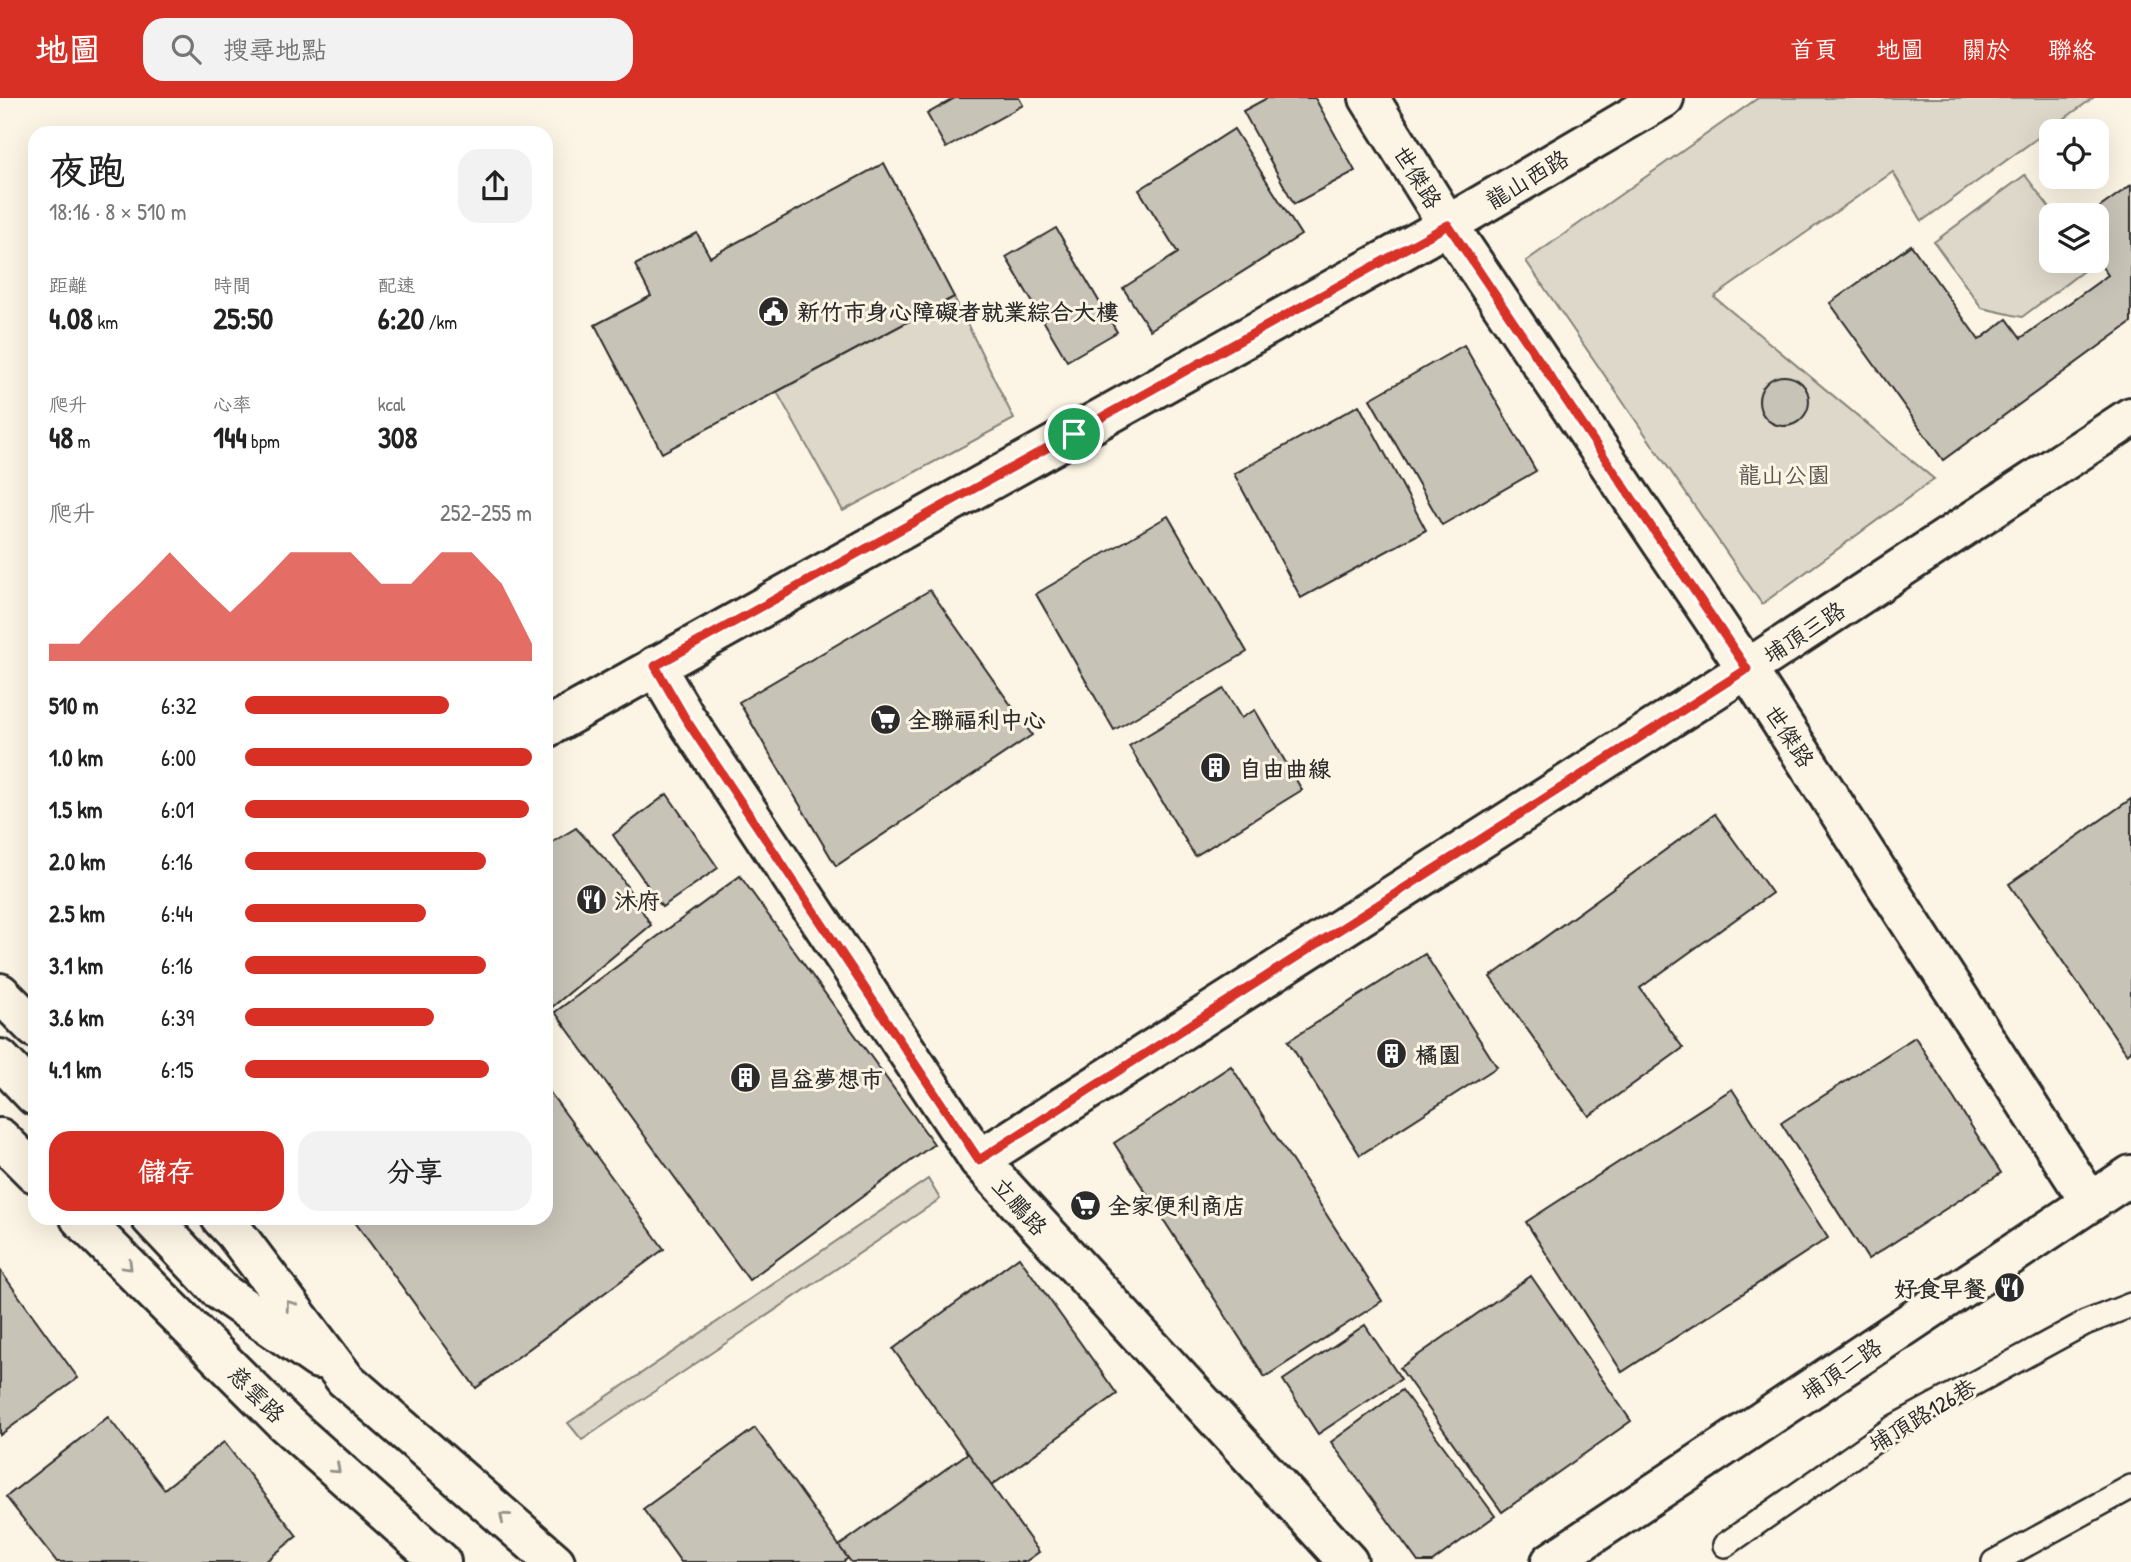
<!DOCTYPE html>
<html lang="zh-TW">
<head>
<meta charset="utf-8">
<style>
	body { margin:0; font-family:"Patrick Hand","LXGW WenKai TC",sans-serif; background:#f2f2f2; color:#222; height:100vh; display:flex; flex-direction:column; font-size:26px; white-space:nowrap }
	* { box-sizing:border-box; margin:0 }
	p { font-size:23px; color:#767676 }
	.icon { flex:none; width:38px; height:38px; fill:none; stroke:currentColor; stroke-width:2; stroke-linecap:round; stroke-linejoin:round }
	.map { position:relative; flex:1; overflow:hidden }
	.details { position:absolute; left:28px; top:28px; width:525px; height:1099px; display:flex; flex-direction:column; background:#fff; border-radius:21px; box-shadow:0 7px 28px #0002 }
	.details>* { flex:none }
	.tools { position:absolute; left:2039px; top:21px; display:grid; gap:14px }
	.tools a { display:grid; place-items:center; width:70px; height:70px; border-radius:14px; background:#fff; box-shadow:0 7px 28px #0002; font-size:35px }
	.pin { position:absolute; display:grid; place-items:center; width:60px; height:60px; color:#fff; margin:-30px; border:4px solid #fff; border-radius:50%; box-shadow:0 2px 7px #0007 }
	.round { display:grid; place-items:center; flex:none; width:74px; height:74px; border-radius:21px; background:#f2f2f2 }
	.headline { display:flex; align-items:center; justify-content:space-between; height:119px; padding:0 21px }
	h1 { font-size:38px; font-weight:700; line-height:52px }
	.figures { display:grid; grid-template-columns:repeat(3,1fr); gap:10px; height:119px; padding:7px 21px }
	.figures div { display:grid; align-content:center }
	.figures b { font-size:30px; font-weight:700 }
	.figures small { font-size:19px; font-weight:400 }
	.figures p { font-size:19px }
	.chart { height:196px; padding:14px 21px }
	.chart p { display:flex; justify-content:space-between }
	.chart svg { width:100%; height:126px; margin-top:7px; fill:#d93025; opacity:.7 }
	.button { display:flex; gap:14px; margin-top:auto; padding:14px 21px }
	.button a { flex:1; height:80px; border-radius:21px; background:#d93025; color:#fff; font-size:28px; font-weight:700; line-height:80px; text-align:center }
	.button a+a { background:#f2f2f2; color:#222 }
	ul { padding:0 21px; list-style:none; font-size:23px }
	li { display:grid; grid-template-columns:112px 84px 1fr; align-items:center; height:52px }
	li i { height:18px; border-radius:9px; background:#d93025 }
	header { display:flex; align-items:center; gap:42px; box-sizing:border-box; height:98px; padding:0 35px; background:#d93025; color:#fff }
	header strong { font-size:33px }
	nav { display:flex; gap:38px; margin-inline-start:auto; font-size:24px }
	.search { width:490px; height:63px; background:#f2f2f2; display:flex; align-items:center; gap:18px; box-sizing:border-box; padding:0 24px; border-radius:21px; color:#767676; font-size:26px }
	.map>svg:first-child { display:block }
	.green { fill:#ded8ca; stroke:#84827a; stroke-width:2 }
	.building { fill:#c8c3b7; stroke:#2b2b2b; stroke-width:2 }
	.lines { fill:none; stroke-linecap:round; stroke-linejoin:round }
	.lane-casing { stroke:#2b2b2b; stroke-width:28 }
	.street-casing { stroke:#2b2b2b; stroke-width:44 }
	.secondary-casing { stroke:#2b2b2b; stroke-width:44 }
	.lane { stroke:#fcf5e5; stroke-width:23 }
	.street { stroke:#fcf5e5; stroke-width:38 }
	.secondary { stroke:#fcf5e5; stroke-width:38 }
	.oneway { stroke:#949088 }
	.route-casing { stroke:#fff; stroke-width:14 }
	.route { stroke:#d93025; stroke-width:9 }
	.labels { text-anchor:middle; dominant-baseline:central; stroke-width:6; stroke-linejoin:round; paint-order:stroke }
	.street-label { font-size:23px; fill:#2b2b2b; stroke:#fcf5e5 }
	.poi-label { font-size:23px; font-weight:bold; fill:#2b2b2b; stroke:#fcf5e5; text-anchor:start }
	.park-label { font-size:23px; fill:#585653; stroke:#fcf5e5 }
</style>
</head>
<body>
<header>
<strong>地圖</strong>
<div class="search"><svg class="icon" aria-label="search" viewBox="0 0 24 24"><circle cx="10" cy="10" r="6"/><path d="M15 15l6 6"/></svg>搜尋地點</div>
<nav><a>首頁</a><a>地圖</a><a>關於</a><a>聯絡</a></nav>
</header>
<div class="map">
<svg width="2131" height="1464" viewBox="0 0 2131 1464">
	<rect width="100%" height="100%" fill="#fcf5e5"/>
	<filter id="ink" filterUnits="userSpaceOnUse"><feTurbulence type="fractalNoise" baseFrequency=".0143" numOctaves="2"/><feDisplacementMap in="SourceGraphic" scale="14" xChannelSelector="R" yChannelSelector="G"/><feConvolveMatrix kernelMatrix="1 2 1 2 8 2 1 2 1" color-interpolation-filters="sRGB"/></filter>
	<g filter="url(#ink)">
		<g class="green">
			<polygon points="1758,0 2093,0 1922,123 1893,74 1714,199 1934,381 1762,506 1526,163"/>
			<polygon points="2025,77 2055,117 2051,117 2051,163 2088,163 2091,167 2022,219 1982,210 1934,144"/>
			<polygon points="954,199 1014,321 843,413 777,294"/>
			<polygon points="928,1081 940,1101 582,1342 568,1325"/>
		</g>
		<g class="building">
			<polygon points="955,0 1019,0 1023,7 946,50 927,16"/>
			<polygon points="1267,0 1315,0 1355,73 1294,106 1243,13"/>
			<polygon points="1234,31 1301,137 1150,232 1123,190 1178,155 1139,92"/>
			<polygon points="884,65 954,199 662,355 595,227 651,198 635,167 697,135 710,159"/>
			<polygon points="2131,87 2131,225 1943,362 1830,205 1911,147 1979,242 2007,221 2021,240 2108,177 2096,161 2096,117 2089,117"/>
			<polygon points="1056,130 1117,234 1067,263 1006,159"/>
			<polygon points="1464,247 1536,373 1442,427 1370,301"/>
			<circle cx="1784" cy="303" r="25"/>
			<polygon points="1359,307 1426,432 1301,500 1234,376"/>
			<polygon points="1168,418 1247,554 1114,632 1036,496"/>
			<polygon points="930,492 1032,637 836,768 739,604"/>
			<polygon points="1224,591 1241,620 1255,612 1302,692 1195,758 1129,648"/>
			<polygon points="667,696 718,770 662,809 613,737"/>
			<polygon points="2131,701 2131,953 2127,956 2009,786"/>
			<polygon points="1715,716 1772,795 1640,890 1683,950 1589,1018 1490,879"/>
			<polygon points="576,730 619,776 651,827 551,910 546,903 546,748"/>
			<polygon points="740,778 934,1046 749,1182 555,914"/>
			<polygon points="1425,856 1497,969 1360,1057 1288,943"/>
			<polygon points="1915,939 2001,1075 1868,1161 1781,1025"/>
			<polygon points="1231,968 1382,1203 1265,1279 1114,1045"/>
			<polygon points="546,989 664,1151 476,1290 352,1120 546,1120"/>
			<polygon points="1732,991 1828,1140 1622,1274 1526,1124"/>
			<polygon points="1019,1159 1117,1296 991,1388 893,1251"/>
			<polygon points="0,1172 78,1280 0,1337"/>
			<polygon points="1531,1178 1631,1323 1502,1414 1400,1270"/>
			<polygon points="1365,1227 1401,1281 1318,1336 1283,1282"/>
			<polygon points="1402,1292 1495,1418 1432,1464 1418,1464 1331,1344"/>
			<polygon points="108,1319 164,1391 224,1344 297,1438 265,1464 57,1464 6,1399"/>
			<polygon points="755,1330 848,1460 843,1464 681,1464 643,1411"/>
			<polygon points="968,1355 1039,1454 1025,1464 851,1464 839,1448"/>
		</g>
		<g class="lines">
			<defs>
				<g id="lane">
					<polyline points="1725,1447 1896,1328 2085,1225 2131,1207"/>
					<polyline points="1994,1464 2131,1389"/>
				</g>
				<g id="street">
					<polyline points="1369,0 1448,127 1747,571 2090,1104"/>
					<polyline points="655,568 685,619 979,1062 1348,1464"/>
					<polyline points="546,630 1425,140 1664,0"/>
					<polyline points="979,1062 1747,571 2131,319"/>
					<polyline points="1551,1464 2131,1077"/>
				</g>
				<g id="secondary">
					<polyline points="0,895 35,930"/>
					<polyline points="0,961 35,998"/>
					<polyline points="0,1040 35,1075"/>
					<polyline points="80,1120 285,1325 441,1464"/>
					<polyline points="151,1120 220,1193 318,1261"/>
					<polyline points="221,1120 235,1135 345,1281 555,1464"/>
				</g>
			</defs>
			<use href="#lane" class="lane-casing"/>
			<use href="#street" class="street-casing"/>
			<use href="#secondary" class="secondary-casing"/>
			<use href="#lane" class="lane"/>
			<use href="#street" class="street"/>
			<use href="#secondary" class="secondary"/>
		</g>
		<defs><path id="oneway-chevron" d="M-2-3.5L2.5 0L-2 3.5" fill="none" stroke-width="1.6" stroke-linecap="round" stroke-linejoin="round" transform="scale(1.75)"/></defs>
		<g class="oneway">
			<use href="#oneway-chevron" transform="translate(128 1168) rotate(45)"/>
			<use href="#oneway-chevron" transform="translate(290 1207) rotate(-127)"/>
			<use href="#oneway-chevron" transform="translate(336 1371) rotate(42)"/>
			<use href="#oneway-chevron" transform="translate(504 1419) rotate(-139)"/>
		</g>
	</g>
	<g class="lines" filter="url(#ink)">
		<defs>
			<polygon id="route" points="1448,127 1747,571 979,1062 685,620 655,568"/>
		</defs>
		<use href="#route" class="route-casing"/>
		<use href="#route" class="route"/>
	</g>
	<defs>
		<symbol id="civic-disc" viewBox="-11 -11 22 22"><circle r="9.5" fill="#2b2b2b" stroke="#fcf5e5"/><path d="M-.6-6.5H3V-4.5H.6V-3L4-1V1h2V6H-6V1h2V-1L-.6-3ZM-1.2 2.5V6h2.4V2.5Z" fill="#fff"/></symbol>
		<symbol id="supermarket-disc" viewBox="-11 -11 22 22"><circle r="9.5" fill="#2b2b2b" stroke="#fcf5e5"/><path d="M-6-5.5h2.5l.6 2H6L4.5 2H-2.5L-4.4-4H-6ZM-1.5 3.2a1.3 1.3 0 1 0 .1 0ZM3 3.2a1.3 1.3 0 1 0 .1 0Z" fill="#fff"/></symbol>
		<symbol id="building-disc" viewBox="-11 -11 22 22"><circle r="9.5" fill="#2b2b2b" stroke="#fcf5e5"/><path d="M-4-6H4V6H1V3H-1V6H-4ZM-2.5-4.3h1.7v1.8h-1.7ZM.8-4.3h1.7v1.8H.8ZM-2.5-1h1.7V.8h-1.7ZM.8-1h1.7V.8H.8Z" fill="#fff"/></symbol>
		<symbol id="restaurant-disc" viewBox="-11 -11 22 22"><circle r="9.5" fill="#2b2b2b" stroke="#fcf5e5"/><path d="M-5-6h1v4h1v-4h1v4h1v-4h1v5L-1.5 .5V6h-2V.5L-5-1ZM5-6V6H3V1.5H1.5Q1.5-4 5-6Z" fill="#fff"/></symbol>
	</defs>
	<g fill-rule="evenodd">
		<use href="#civic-disc" x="756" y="196" width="35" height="35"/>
		<use href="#supermarket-disc" x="868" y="604" width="35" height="35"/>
		<use href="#building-disc" x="1198" y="652" width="35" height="35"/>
		<use href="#restaurant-disc" x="574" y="784" width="35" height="35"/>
		<use href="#building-disc" x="1374" y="938" width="35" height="35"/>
		<use href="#building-disc" x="728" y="962" width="35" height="35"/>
		<use href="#supermarket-disc" x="1068" y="1090" width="35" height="35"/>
		<use href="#restaurant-disc" x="1992" y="1172" width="35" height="35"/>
	</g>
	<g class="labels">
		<g class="street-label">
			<text transform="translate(1418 79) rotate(58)">世傑路</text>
			<text transform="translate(1527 81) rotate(-31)">龍山西路</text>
			<text transform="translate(1804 534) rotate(-33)">埔頂三路</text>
			<text transform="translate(1790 638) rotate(57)">世傑路</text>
			<text transform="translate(1020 1108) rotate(48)">立鵬路</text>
			<text transform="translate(1841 1271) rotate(-34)">埔頂二路</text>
			<text transform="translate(257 1296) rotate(45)">慈雲路</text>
			<text transform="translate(1922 1317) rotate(-31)">埔頂路126巷</text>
		</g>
		<g class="poi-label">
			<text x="797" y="213">新竹市身心障礙者就業綜合大樓</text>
			<text x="908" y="621">全聯福利中心</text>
			<text x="1239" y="670">自由曲線</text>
			<text x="614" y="802">沐府</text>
			<text x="1415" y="956">橘園</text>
			<text x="768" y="980">昌益夢想市</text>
			<text x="1108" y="1107">全家便利商店</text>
			<text x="1986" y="1190" text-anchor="end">好食早餐</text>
		</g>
		<g class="park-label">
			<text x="1784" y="376">龍山公園</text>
		</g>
	</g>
</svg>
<div class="tools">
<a><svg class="icon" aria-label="locate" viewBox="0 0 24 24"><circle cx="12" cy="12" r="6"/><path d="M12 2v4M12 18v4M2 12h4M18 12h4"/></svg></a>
<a><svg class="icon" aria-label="layers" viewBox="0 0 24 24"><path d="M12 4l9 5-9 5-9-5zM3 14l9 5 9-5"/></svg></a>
</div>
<div class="pin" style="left:1074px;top:336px;background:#1e9e55"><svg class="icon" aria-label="arrive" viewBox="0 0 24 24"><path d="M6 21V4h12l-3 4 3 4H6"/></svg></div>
<section class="details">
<div class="headline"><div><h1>夜跑</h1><p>18:16 · 8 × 510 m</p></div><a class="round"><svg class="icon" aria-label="share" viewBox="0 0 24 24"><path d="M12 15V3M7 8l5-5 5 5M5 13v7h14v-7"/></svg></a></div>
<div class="figures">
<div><p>距離</p><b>4.08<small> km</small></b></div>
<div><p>時間</p><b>25:50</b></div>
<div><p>配速</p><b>6:20<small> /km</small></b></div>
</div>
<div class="figures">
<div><p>爬升</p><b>48<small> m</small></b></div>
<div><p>心率</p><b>144<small> bpm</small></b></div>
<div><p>kcal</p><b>308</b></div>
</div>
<div class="chart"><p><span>爬升</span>252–255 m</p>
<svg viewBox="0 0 160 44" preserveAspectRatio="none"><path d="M0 44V38L10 38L20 27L30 17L40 6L50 17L60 27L70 17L80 6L90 6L100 6L110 17L120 17L130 6L140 6L150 17L160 38V44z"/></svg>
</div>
<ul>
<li><b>510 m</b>6:32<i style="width:71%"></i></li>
<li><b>1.0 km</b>6:00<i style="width:100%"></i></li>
<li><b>1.5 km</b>6:01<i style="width:99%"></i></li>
<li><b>2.0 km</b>6:16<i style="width:84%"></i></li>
<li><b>2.5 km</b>6:44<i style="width:63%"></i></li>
<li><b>3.1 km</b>6:16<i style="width:84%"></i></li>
<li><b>3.6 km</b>6:39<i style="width:66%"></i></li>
<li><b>4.1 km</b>6:15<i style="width:85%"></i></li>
</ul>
<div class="button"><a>儲存</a><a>分享</a></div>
</section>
</div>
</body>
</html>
